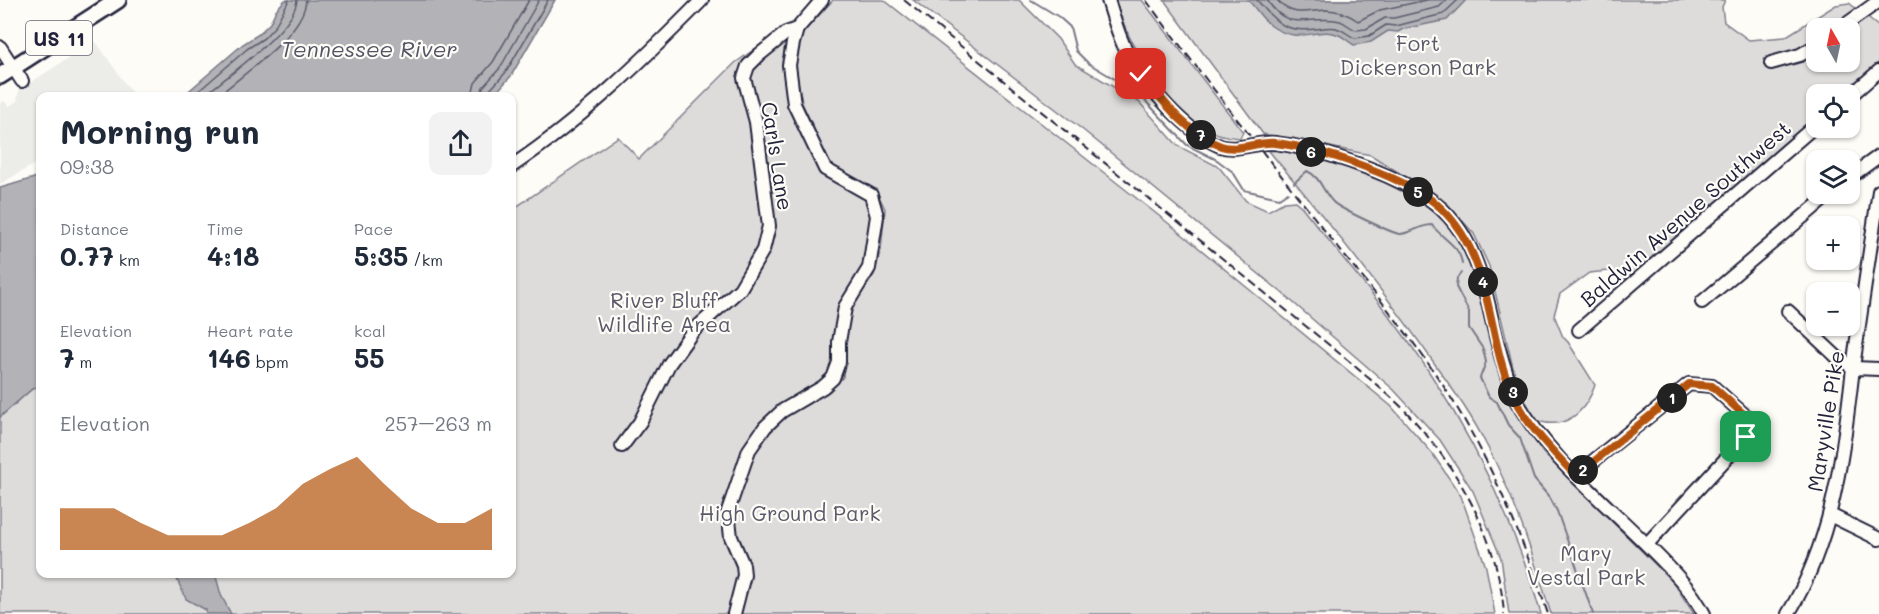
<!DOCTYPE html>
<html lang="en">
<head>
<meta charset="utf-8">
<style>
	body { margin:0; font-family:Mali,sans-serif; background:#f2f2f3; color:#1f2937; height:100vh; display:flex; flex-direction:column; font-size:22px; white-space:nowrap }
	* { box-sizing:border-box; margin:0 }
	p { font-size:20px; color:#747a83 }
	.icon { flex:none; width:33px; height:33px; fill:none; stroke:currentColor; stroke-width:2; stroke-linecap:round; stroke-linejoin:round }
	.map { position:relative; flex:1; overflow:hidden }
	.drawer { position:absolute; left:36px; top:92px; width:480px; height:486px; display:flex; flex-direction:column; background:#fff; border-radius:12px; box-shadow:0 2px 4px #0004 }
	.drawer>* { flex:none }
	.needle { width:39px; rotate:351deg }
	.buttons { position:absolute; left:1806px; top:18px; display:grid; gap:12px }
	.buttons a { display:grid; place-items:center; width:54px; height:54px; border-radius:12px; background:#fff; box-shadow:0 2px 4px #0004; font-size:30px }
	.pin { position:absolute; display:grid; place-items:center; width:51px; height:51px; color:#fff; margin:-26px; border-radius:12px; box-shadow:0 3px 9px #0006 }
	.km { position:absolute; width:30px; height:30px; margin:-15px; border-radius:50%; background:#222; color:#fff; font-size:16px; line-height:30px; text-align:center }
	.round { display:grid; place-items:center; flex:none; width:63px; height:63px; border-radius:12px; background:#f2f2f3 }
	.overview { display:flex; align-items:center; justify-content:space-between; height:102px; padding:0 24px }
	h1 { font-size:33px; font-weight:700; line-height:45px }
	.stats { display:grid; grid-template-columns:repeat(3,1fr); gap:9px; height:102px; padding:6px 24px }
	.stats div { display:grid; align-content:center }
	.stats b { font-size:26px; font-weight:700 }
	.stats small { font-size:16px; font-weight:400 }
	.stats p { font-size:16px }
	.chart { height:168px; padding:12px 24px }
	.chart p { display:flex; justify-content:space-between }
	.chart svg { width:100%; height:108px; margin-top:6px; fill:#b45309; opacity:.7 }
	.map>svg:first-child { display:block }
	.built { fill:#ecece9 }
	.green { fill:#dddcdb; stroke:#807f8b; stroke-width:1.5; fill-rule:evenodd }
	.water { fill:#b2b2b7; stroke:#787885; stroke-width:1.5 }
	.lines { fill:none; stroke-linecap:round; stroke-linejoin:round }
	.shore { stroke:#5c5c6d; stroke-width:1.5 }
	.stream { stroke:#787885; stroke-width:2 }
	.minor-casing { stroke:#22223b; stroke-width:16 }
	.major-casing { stroke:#22223b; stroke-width:20 }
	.minor { stroke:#fdfcf7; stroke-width:12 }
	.major { stroke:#fdfcf7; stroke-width:15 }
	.rail { stroke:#22223b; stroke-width:2; stroke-dasharray:9 4.5; stroke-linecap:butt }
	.route-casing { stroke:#fff; stroke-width:12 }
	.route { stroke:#b45309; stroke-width:8 }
	.labels { text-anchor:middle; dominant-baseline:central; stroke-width:4.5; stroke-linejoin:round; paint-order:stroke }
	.shield { fill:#fdfcf7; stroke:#646373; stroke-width:1.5 }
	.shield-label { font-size:20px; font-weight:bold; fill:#22223b }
	.park-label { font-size:21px; fill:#5a5a6b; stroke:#fdfcf7 }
	.street-label { font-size:21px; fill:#22223b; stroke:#fdfcf7 }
	.water-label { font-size:22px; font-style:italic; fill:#545466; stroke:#fdfcf7 }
</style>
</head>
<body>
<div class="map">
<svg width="1879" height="614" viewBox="0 0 1879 614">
	<rect width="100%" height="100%" fill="#fdfcf7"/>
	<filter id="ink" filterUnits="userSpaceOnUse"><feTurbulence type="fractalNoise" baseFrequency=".0167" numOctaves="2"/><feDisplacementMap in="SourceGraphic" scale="12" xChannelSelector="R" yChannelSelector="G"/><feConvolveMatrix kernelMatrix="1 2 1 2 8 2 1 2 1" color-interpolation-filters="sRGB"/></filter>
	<g filter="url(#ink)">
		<polygon class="built" points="93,42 96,42 134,96 40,96 40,161 0,184 0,103 4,101 9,106 17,101 19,90"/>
		<g class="green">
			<polygon points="833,0 884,0 1177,230 1391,406 1432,453 1461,496 1486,567 1495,614 0,614 0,417 32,389 40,386 40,573 512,573 512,210 618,137 639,159 735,63 779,32 789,39 784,50 784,58 789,65 793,93 825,169 852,185 876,209 869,268 855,290 833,378 782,411 756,447 787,415 830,391 843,377 844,339 855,300 874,275 881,250 885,209 876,190 830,164 802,103 795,64 802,34"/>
			<path d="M 913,0 L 1019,0 L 1058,39 L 1075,64 L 1139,102 L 1178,146 L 1219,167 L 1246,201 L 1268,211 L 1284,202 L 1295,201 L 1302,207 C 1346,263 1395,318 1433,378 C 1480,451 1517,531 1541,614 L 1509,614 L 1501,558 L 1473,491 L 1440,440 L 1394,390 L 1281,292 L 1083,130 Z"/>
			<path d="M 1115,0 L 1142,0 L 1243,132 L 1240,138 C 1175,135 1133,54 1115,0 Z"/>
			<path d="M 1164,0 L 1725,0 L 1722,7 L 1724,22 L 1749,40 L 1785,37 L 1836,5 L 1849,3 L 1879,27 L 1879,65 L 1846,94 L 1816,94 L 1816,120 L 1632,280 L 1622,278 L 1609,271 L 1589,273 L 1560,294 L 1554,315 L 1563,337 L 1568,342 L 1595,385 C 1585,413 1565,431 1535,420 L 1518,389 L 1489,266 L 1474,234 L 1447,203 L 1371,155 L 1263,134 ZM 1816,28 L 1850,28 L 1850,62 L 1816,62 Z"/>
			<path d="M 1279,150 L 1340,165 L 1385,182 L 1429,206 L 1447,223 L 1460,239 L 1477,273 L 1495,358 L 1513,408 L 1543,453 L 1674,583 L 1694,614 L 1551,614 C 1533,556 1515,497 1486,444 C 1471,414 1451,387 1432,360 C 1381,287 1326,219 1269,151 Z"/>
		</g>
		<g class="water">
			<polygon points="285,0 555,0 511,76 493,96 183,96 243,44 259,34 270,23 276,10"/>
			<path d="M 1248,0 L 1466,0 L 1447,20 L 1403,29 L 1398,32 L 1388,31 L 1371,42 L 1354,45 C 1348,42 1344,37 1339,35 C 1319,25 1299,47 1270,25 C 1261,18 1256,8 1248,0 Z"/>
			<polygon points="40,173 40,386 32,389 0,417 0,188 34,178"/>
			<polygon points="174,573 215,573 221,595 231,614 206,614 206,610 186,599"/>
		</g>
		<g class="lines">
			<g class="shore">
				<path d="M 1257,0 C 1276,22 1284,33 1316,29 C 1324,28 1332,26 1339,29 C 1345,31 1349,36 1355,38 L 1369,36 L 1386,25 L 1396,26 L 1443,14 L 1458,0"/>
				<path d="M 1267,0 C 1290,35 1309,14 1340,21 C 1346,23 1350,28 1356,30 L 1366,29 L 1385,18 L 1394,18 L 1439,7 L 1447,0"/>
				<path d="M 1277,0 C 1292,18 1307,11 1326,10 C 1339,10 1348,14 1358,21 L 1380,10 L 1427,0"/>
				<polyline points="193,96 247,49 264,38 275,26 289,0"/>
				<path d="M 204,96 C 227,76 295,29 297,0"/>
				<path d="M 218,96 C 243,74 304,34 306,0"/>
				<polyline points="472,96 475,83 493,62 529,0"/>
				<polyline points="481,96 483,87 500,68 539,0"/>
				<polyline points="489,96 490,90 506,72 548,0"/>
			</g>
			<g class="stream">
				<polyline points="1031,0 1059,17 1070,27 1076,51 1088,63 1138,93 1187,145 1217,160 1233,172 1244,190 1279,198 1288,192"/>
				<path d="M 1294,183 L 1307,171 C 1321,177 1322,191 1333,202 C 1338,208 1394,234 1400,234 C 1412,233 1420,225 1432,225 C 1442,239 1460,245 1462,264"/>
				<polyline points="1461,273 1457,278 1456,287 1469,312 1469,328 1483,349 1486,362 1480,378 1489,397 1497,402 1508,425 1520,438 1534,479 1550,498 1557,511 1593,614"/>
			</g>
			<defs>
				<g id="minor">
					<path d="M 1108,0 C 1114,19 1119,39 1129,56 C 1148,88 1186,132 1220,146 C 1238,152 1258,141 1275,143 C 1318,148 1382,170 1419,192 C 1487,233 1483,303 1505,369 C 1508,379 1511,391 1516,400 C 1549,459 1605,502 1652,550 C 1672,570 1691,589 1704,614"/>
					<polyline points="1841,28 1879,1"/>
					<polyline points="0,47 22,81"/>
					<polyline points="1771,63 1800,55 1816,46"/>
					<polyline points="1850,96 1879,71"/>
					<path d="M 512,166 C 582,119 643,60 702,0"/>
					<polyline points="1850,177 1879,156"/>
					<polyline points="1702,302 1830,194"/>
					<polyline points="1788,311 1838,358 1854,368 1879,369"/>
					<polyline points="1579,330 1816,125"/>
					<polyline points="622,446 640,422 669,364 693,331 740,289 763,250 769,226 756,122 744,78 748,66 759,55 786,33 797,29"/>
					<polyline points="1576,475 1689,384 1712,386 1749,419 1751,428 1746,437 1647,544"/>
					<polyline points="1830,515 1879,539"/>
					<polyline points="734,614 744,575 743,565 731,537 728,511 749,450 765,427 782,411 823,387 833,378 839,362 839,342 845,307 869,268 877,216 871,195 825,169 794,104 789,65 793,43 797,29 822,0"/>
					<path d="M 1788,614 C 1834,539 1843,453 1853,368 C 1861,309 1870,250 1879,191"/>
				</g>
				<polyline id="major" points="0,76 118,0"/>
			</defs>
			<use href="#minor" class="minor-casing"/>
			<use href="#major" class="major-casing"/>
			<use href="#minor" class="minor"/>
			<use href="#major" class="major"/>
			<g class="rail">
				<path d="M 904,0 L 1350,362 C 1370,380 1393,397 1411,417 C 1460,471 1499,541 1504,614"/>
				<path d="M 1146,0 C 1206,81 1269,160 1332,240 C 1376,295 1423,350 1459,411 C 1497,475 1524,543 1548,614"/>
			</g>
		</g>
	</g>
	<g class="lines" filter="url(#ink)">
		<defs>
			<path id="route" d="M 1141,74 C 1162,100 1188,135 1221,146 C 1238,152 1258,141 1275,143 C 1320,148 1410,178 1442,209 C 1495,261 1485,336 1514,398 C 1529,428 1553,451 1576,476 L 1689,384 L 1712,386 L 1749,419 L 1751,428 L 1746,437"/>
		</defs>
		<use href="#route" class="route-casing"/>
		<use href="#route" class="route"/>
	</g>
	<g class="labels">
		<rect class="shield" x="26" y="21" width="66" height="34" rx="4.5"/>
		<g class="shield-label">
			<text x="59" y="38">US 11</text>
		</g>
		<g class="park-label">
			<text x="1418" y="42">Fort<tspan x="1418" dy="24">Dickerson Park</tspan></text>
			<text x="664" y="299">River Bluff<tspan x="664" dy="24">Wildlife Area</tspan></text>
			<text x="790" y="512">High Ground Park</text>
			<text x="1586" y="552">Mary<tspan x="1586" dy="24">Vestal Park</tspan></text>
		</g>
		<g class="street-label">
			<text transform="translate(778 156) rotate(81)">Carls Lane</text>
			<text transform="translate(1685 213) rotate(-41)">Baldwin Avenue Southwest</text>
			<text transform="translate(1825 421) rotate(-81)">Maryville Pike</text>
		</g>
		<g class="water-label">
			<text x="369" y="48">Tennessee River</text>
		</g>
	</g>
</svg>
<div class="buttons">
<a><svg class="needle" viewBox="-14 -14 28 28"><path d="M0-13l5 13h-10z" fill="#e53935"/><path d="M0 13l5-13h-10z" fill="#747a83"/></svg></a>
<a><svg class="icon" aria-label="locate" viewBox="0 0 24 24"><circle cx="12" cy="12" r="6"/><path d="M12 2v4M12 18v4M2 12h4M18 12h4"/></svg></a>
<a><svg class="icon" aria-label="layers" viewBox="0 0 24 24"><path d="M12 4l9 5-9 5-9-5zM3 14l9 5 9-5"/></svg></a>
<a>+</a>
<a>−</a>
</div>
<div class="pin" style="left:1746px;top:437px;background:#1e9e55"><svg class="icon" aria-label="arrive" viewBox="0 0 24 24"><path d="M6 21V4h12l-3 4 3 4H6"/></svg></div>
<div class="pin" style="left:1141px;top:74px;background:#d93025"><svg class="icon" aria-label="check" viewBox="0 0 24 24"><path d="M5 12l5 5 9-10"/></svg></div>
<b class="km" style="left:1672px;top:398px">1</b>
<b class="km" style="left:1583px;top:470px">2</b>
<b class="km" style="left:1513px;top:392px">3</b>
<b class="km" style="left:1483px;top:282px">4</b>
<b class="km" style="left:1418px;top:192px">5</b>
<b class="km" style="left:1311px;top:152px">6</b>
<b class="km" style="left:1201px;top:135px">7</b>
<section class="drawer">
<div class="overview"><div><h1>Morning run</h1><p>09:38</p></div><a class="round"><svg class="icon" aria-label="share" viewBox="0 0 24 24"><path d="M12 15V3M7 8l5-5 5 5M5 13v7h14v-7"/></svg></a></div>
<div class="stats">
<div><p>Distance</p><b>0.77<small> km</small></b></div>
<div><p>Time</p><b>4:18</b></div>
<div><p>Pace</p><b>5:35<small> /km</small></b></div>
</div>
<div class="stats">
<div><p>Elevation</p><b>7<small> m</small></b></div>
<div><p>Heart rate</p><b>146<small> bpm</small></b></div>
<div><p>kcal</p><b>55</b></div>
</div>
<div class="chart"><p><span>Elevation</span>257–263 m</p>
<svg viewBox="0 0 160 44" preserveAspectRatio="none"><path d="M0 44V27L10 27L20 27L30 33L40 38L50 38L60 38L70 33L80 27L90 17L100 11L110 6L120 17L130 27L140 33L150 33L160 27V44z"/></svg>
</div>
</section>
</div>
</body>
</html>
